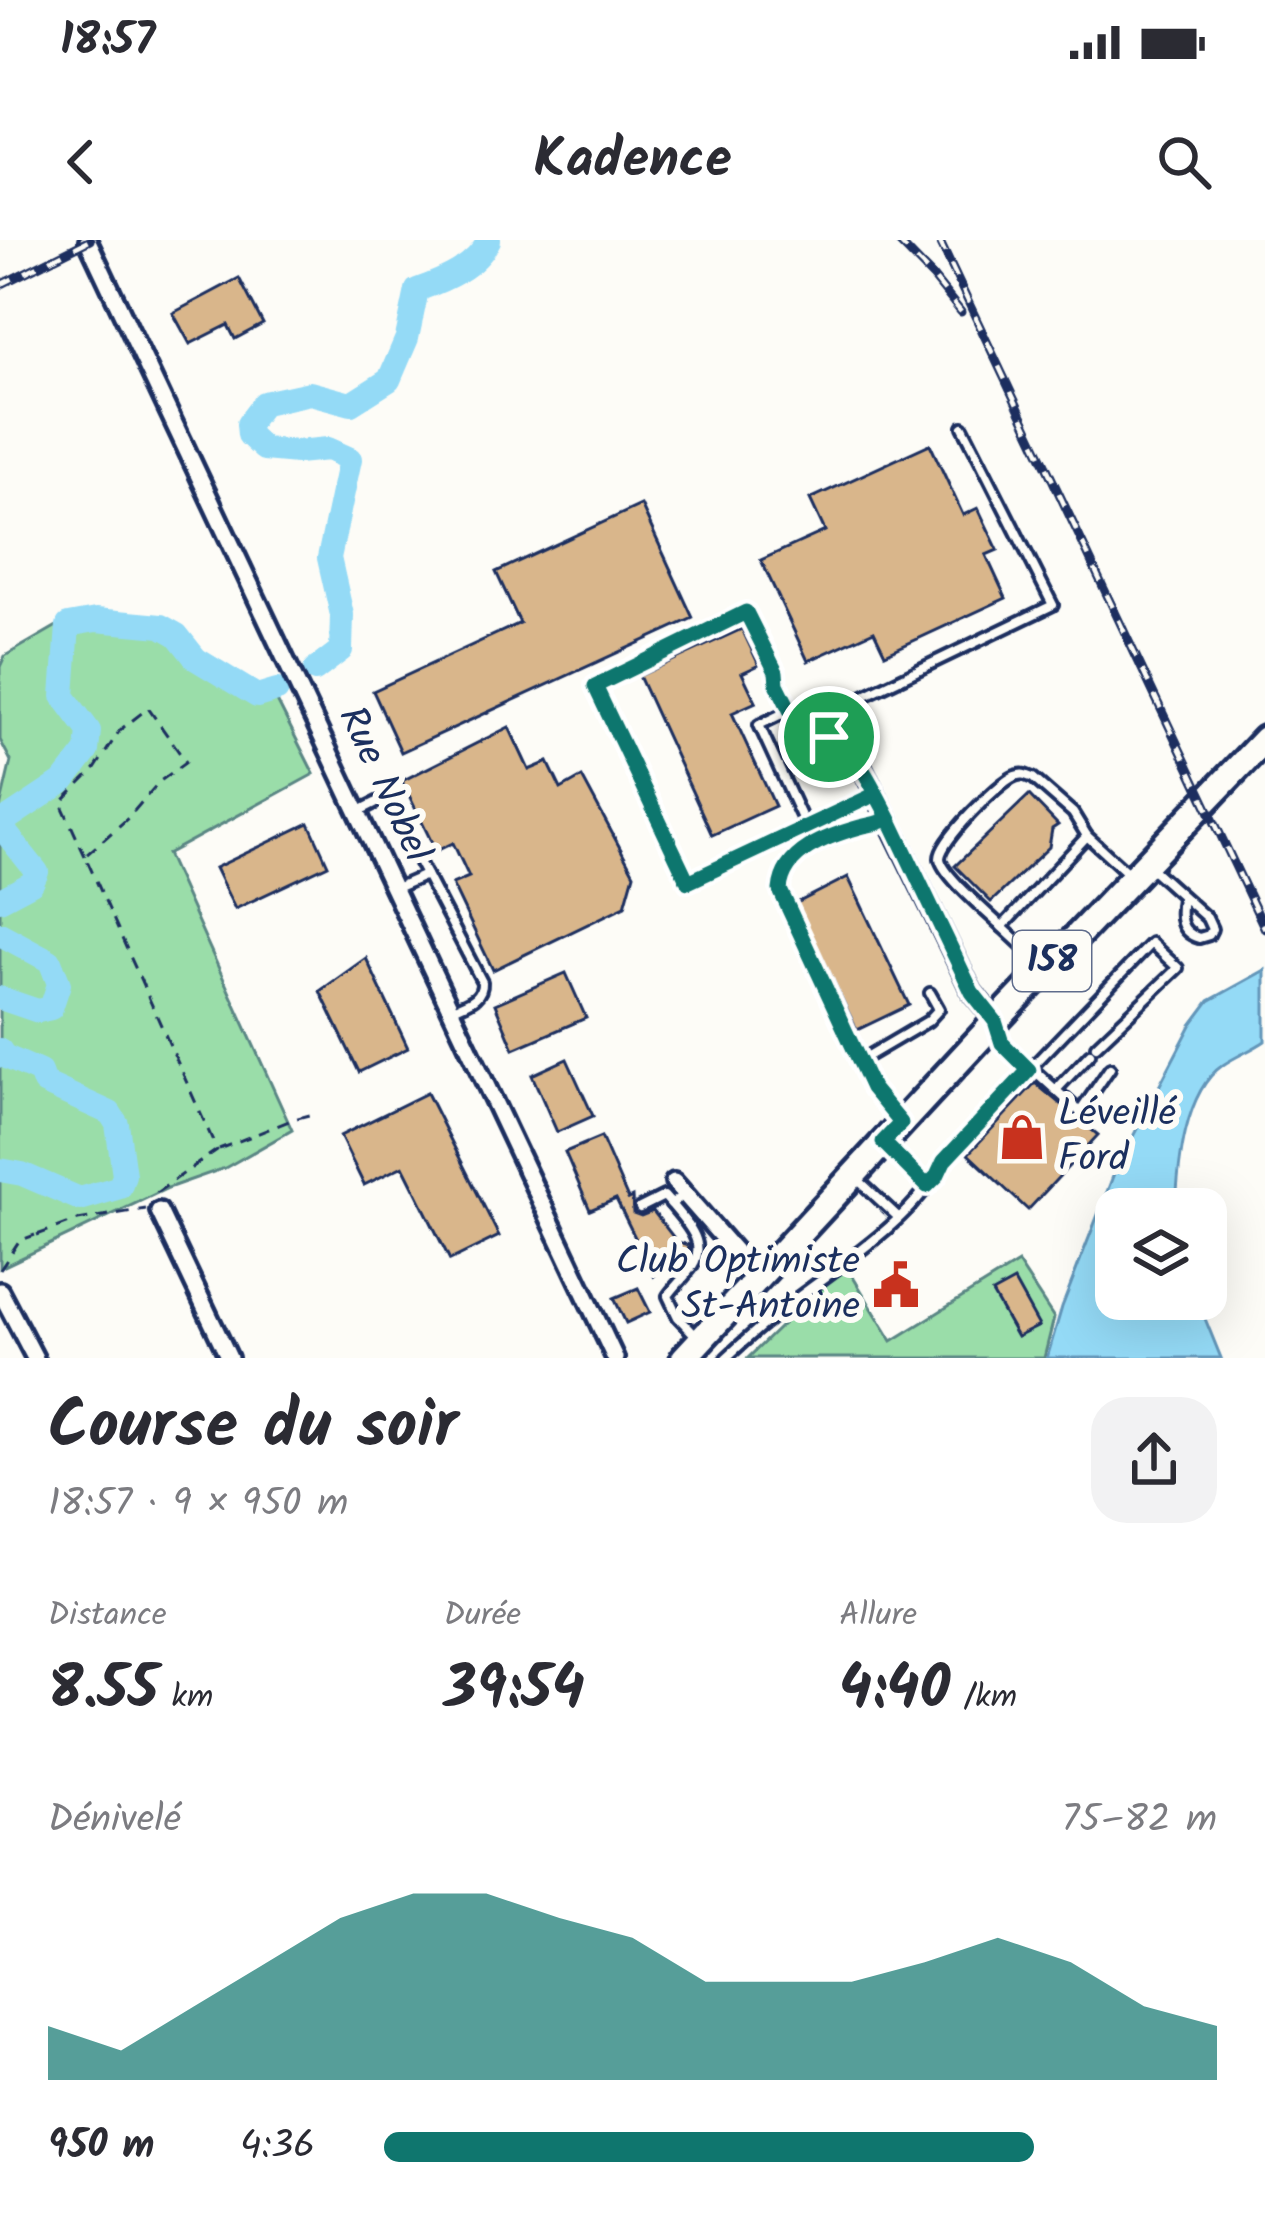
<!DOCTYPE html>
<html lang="fr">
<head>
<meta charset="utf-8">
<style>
	body { margin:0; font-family:Kalam,sans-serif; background:#f2f2f3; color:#2b2b33; height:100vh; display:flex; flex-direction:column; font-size:45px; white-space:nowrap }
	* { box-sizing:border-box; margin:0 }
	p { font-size:39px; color:#7c7c81 }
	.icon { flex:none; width:66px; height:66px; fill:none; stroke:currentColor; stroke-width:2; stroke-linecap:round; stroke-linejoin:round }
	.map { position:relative; height:1118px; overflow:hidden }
	.panel { display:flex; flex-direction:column; background:#fff; flex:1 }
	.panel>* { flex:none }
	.buttons { position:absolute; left:1095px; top:948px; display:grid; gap:24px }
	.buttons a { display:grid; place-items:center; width:132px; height:132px; border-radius:24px; background:#fff; box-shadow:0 12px 48px #0002; font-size:60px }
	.pin { position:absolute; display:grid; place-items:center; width:102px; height:102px; color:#fff; margin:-51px; border:6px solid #fff; border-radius:50%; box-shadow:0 3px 12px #0007 }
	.round { display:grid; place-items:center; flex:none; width:126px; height:126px; border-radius:36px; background:#f2f2f3 }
	.head { display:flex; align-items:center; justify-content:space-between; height:204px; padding:0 48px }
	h1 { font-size:66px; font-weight:800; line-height:90px }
	.metrics { display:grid; grid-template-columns:repeat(3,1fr); gap:18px; height:204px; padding:12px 48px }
	.metrics div { display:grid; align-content:center }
	.metrics b { font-size:60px; font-weight:800 }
	.metrics small { font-size:33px; font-weight:400 }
	.metrics p { font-size:33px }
	.chart { height:336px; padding:24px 48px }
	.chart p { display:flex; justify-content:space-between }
	.chart svg { width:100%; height:216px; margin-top:12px; fill:#0f766e; opacity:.7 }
	ul { padding:0 48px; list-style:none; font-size:39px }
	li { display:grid; grid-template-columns:192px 144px 1fr; align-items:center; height:90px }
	li i { height:30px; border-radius:15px; background:#0f766e }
	.status { display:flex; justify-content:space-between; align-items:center; height:84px; padding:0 60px; background:#fff; direction:ltr }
	.status svg { height:33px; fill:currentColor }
	header { display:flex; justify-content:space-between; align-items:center; height:156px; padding:0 48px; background:#fff; font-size:54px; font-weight:800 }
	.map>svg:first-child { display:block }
	.green { fill:#9adda9; stroke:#5a8684; stroke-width:3 }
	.water { fill:#94daf6; stroke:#6496b9; stroke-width:3 }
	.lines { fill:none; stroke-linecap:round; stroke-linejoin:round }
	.river { stroke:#94daf6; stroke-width:24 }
	.building { fill:#d9b68b; stroke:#1b2f5e; stroke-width:3 }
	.service-casing { stroke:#1b2f5e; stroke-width:16 }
	.minor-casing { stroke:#1b2f5e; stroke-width:24 }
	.primary-casing { stroke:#1b2f5e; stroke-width:33 }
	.path { stroke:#1b2f5e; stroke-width:3; stroke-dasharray:12 9; stroke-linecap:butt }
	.service { stroke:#fdfcf7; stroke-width:8 }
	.minor { stroke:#fdfcf7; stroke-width:15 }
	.primary { stroke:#fdfcf7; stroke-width:24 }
	.rail-casing { stroke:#1b2f5e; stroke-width:9 }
	.rail { stroke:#fdfcf7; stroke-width:4.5; stroke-dasharray:14; stroke-linecap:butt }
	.route-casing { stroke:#fff; stroke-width:24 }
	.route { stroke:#0f766e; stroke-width:15 }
	.labels { text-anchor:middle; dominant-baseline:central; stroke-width:12; stroke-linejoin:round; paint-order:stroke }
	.shield { fill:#fdfcf7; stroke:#5f6c8c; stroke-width:3 }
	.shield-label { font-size:36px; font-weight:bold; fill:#1b2f5e }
	.street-label { font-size:39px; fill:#1b2f5e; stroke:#fdfcf7 }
	.poi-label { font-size:39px; fill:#1b2f5e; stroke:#fdfcf7; text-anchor:start }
</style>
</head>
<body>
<div class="status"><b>18:57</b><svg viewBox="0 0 49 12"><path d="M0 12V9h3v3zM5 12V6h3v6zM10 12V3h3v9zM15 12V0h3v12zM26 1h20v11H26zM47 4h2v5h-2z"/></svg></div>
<header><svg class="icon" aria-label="back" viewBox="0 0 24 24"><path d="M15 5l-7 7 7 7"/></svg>Kadence<svg class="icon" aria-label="search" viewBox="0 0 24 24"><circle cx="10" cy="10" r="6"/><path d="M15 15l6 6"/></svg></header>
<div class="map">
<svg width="1265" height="1118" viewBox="0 0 1265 1118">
	<rect width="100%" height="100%" fill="#fdfcf7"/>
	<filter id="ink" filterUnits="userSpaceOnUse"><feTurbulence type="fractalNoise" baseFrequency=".00833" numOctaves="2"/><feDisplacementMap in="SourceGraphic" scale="24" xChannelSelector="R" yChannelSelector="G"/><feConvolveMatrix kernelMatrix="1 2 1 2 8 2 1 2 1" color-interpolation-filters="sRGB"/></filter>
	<g filter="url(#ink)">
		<g class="green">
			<path d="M 69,379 C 120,379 170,377 197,427 L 275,457 L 314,534 L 167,614 L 292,890 L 225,928 L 168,948 L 0,1028 L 0,568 L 11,521 L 0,500 L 0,427 L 5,416 Z"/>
			<polygon points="1018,1023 1054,1078 1044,1118 748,1118 845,1024 892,1101"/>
		</g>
		<path class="water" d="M 1265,730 L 1265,801 C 1252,810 1236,816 1223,825 C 1184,852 1178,926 1176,969 L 1116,969 L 1116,1059 L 1197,1059 L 1221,1118 L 1047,1118 L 1062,1067 L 1115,931 L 1191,785 L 1209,761 Z"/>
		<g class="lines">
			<g class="river">
				<path d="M 315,430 L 341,410 L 342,375 L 329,318 L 350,219 L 328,209 L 297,212 L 264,209 L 249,195 L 248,184 L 264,163 L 310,153 L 351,164 L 389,140 L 407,98 L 417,50 C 445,40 476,27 489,0"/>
				<polyline points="0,660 32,643 37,632 6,593 4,581 64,541 87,511 89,491 63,456 68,385 96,380 161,386 177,395 196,419 257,456 277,450"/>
				<polyline points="0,694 50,721 59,744 51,768 38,771 0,758"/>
				<polyline points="0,810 4,816 40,832 44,843 110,873 117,884 124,935 120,947 80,959 22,934 0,930"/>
			</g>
		</g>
		<g class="building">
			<polygon points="239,38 263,84 235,99 228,85 190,104 173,73"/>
			<polygon points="930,204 963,275 978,268 998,310 986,315 1006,358 885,414 874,391 808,421 761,320 825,291 810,259"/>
			<polygon points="641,265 693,378 401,512 373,451 520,383 496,332"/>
			<polygon points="742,389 759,425 742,433 756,462 732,473 775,566 712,595 639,436"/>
			<polygon points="509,487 529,530 548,522 561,549 582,537 634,634 625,666 493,730 452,644 469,637 453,603 436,611 402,541"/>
			<polygon points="1029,555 1058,585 1052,589 1049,607 991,662 955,626"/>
			<polygon points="309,583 328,625 235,669 215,628"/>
			<polygon points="848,637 909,765 857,790 795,664"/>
			<polygon points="366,718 408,808 359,832 320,751"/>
			<polygon points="566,733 586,778 514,809 495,764"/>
			<polygon points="567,819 593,876 557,892 532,835"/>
			<polygon points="1035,843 1098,895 1028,970 968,914"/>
			<polygon points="427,853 499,996 450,1020 403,926 364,945 340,896"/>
			<polygon points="601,897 628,959 632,957 633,973 641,976 653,971 677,1002 689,1005 688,1014 677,1012 654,1036 616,959 590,970 565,912"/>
			<polygon points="1014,1041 1039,1086 1017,1097 992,1053"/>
			<polygon points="638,1048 650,1072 626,1083 614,1058"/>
		</g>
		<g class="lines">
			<defs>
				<g id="service">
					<polyline points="790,470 799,479 829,497 862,457 1053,365 963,187"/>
					<path d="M 359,571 L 379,561 L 390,566 L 482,742 C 483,759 466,763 453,769"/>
					<polyline points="806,587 759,485 790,470 777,444 776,432 746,372 595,446 688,642 874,554"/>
					<path d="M 1151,628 L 1207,678 L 1212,689 L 1209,695 L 1199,698 C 1179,692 1179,677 1182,658"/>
					<polyline points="396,648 426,635"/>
					<path d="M 1002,687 C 989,674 941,634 940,618 C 940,601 999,542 1015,536 C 1024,533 1024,535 1033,538 L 1073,573 L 1087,596"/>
					<polyline points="1045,727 1002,687 1087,596 1131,636"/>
					<polyline points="1096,806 1178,728 1151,703 1029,830 1037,833 1080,872 1110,828"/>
					<polyline points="860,821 787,669 780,642 788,624 797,614 856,588 883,582 888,578"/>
					<polyline points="1056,850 1090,814"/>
					<polyline points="900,882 879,859 860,821 928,781 939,769 930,753"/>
					<polyline points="888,908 927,946"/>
					<polyline points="855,937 898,977"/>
					<path d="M 683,955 L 671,964 C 689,986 711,1006 687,1033 C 681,1041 674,1047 668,1056 L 678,1077 L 697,1097"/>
					<polyline points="640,968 664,956 671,964"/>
					<path d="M 726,1118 C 740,1105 754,1092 769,1080 C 821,1036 914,984 943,921 L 1029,830 L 1002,803 L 998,789"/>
				</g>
				<g id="minor">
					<polyline points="88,1 615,1118"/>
					<polyline points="829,497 848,509 863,529 972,752 996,781"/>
					<polyline points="674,942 758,1038"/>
					<polyline points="159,971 229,1118"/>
					<polyline points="0,1051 35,1118"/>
				</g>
				<polyline id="primary" points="684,1118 996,781 1265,499"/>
			</defs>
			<use href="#service" class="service-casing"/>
			<use href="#minor" class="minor-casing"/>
			<use href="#primary" class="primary-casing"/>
			<g class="path">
				<polyline points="85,616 61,563 95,529 120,490 148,468 186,522 159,542 128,578 85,616 217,910 156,953 156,957"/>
				<polyline points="219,909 294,879 316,873"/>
				<polyline points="37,995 78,980 146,969"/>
				<polyline points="0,1030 19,1001 35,995"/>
			</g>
			<use href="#service" class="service"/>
			<use href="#minor" class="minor"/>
			<use href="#primary" class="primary"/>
			<defs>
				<g id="rail">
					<polyline points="897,0 933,37 961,72"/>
					<polyline points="939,0 1265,689"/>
					<polyline points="0,45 90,0"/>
				</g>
			</defs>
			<use href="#rail" class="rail-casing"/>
			<use href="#rail" class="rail"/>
		</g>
	</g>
	<g class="lines" filter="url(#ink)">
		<defs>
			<path id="route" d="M 829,497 L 799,479 L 790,470 L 777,444 L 776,432 L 746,372 L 595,446 L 688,642 L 876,554 L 889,578 L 972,752 L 995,781 L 1002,803 L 1029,830 L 944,921 L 937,936 L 927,946 L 883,902 L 901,883 L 872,848 L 780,650 C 783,611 828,596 860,587 C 871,584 879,584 889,578 C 872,547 861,515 829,497"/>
		</defs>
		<use href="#route" class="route-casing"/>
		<use href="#route" class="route"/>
	</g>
	<defs>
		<symbol id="shop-bare" viewBox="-9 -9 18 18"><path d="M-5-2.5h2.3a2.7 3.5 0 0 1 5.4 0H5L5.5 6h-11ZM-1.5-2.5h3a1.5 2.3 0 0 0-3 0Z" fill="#c8321e" stroke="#fdfcf7" stroke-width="2.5" paint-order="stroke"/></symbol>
		<symbol id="civic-bare" viewBox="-9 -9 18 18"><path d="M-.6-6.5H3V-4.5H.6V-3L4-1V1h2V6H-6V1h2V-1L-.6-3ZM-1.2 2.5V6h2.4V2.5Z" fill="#c8321e" stroke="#fdfcf7" stroke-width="2.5" paint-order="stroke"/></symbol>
	</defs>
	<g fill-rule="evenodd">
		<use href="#shop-bare" x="989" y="864" width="66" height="66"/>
		<use href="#civic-bare" x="863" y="1012" width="66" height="66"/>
	</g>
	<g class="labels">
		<rect class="shield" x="1013" y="691" width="78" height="60" rx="9"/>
		<g class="shield-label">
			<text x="1052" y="721">158</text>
		</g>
		<g class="street-label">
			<text transform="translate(383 545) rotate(65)">Rue Nobel</text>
		</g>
		<g class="poi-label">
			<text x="1058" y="875">Léveillé<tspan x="1058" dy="45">Ford</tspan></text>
			<text x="860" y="1023" text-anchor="end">Club Optimiste<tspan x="860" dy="45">St-Antoine</tspan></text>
		</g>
	</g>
</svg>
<div class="buttons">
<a><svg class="icon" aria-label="layers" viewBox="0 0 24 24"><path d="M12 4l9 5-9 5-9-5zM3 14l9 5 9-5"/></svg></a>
</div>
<div class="pin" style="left:829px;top:497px;background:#1e9e55"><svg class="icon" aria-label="arrive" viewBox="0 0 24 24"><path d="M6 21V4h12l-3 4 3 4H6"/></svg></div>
</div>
<section class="panel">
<div class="head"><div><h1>Course du soir</h1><p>18:57 · 9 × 950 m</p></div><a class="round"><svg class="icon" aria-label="share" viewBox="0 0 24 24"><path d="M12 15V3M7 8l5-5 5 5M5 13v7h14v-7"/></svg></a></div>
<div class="metrics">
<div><p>Distance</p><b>8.55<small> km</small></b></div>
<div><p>Durée</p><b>39:54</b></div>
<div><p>Allure</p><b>4:40<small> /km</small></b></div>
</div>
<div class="chart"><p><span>Dénivelé</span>75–82 m</p>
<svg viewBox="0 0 160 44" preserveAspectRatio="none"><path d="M0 44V33L10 38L20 29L30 20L40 11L50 6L60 6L70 11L80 15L90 24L100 24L110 24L120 20L130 15L140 20L150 29L160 33V44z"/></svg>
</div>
<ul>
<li><b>950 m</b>4:36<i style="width:78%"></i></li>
</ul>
</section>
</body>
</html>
